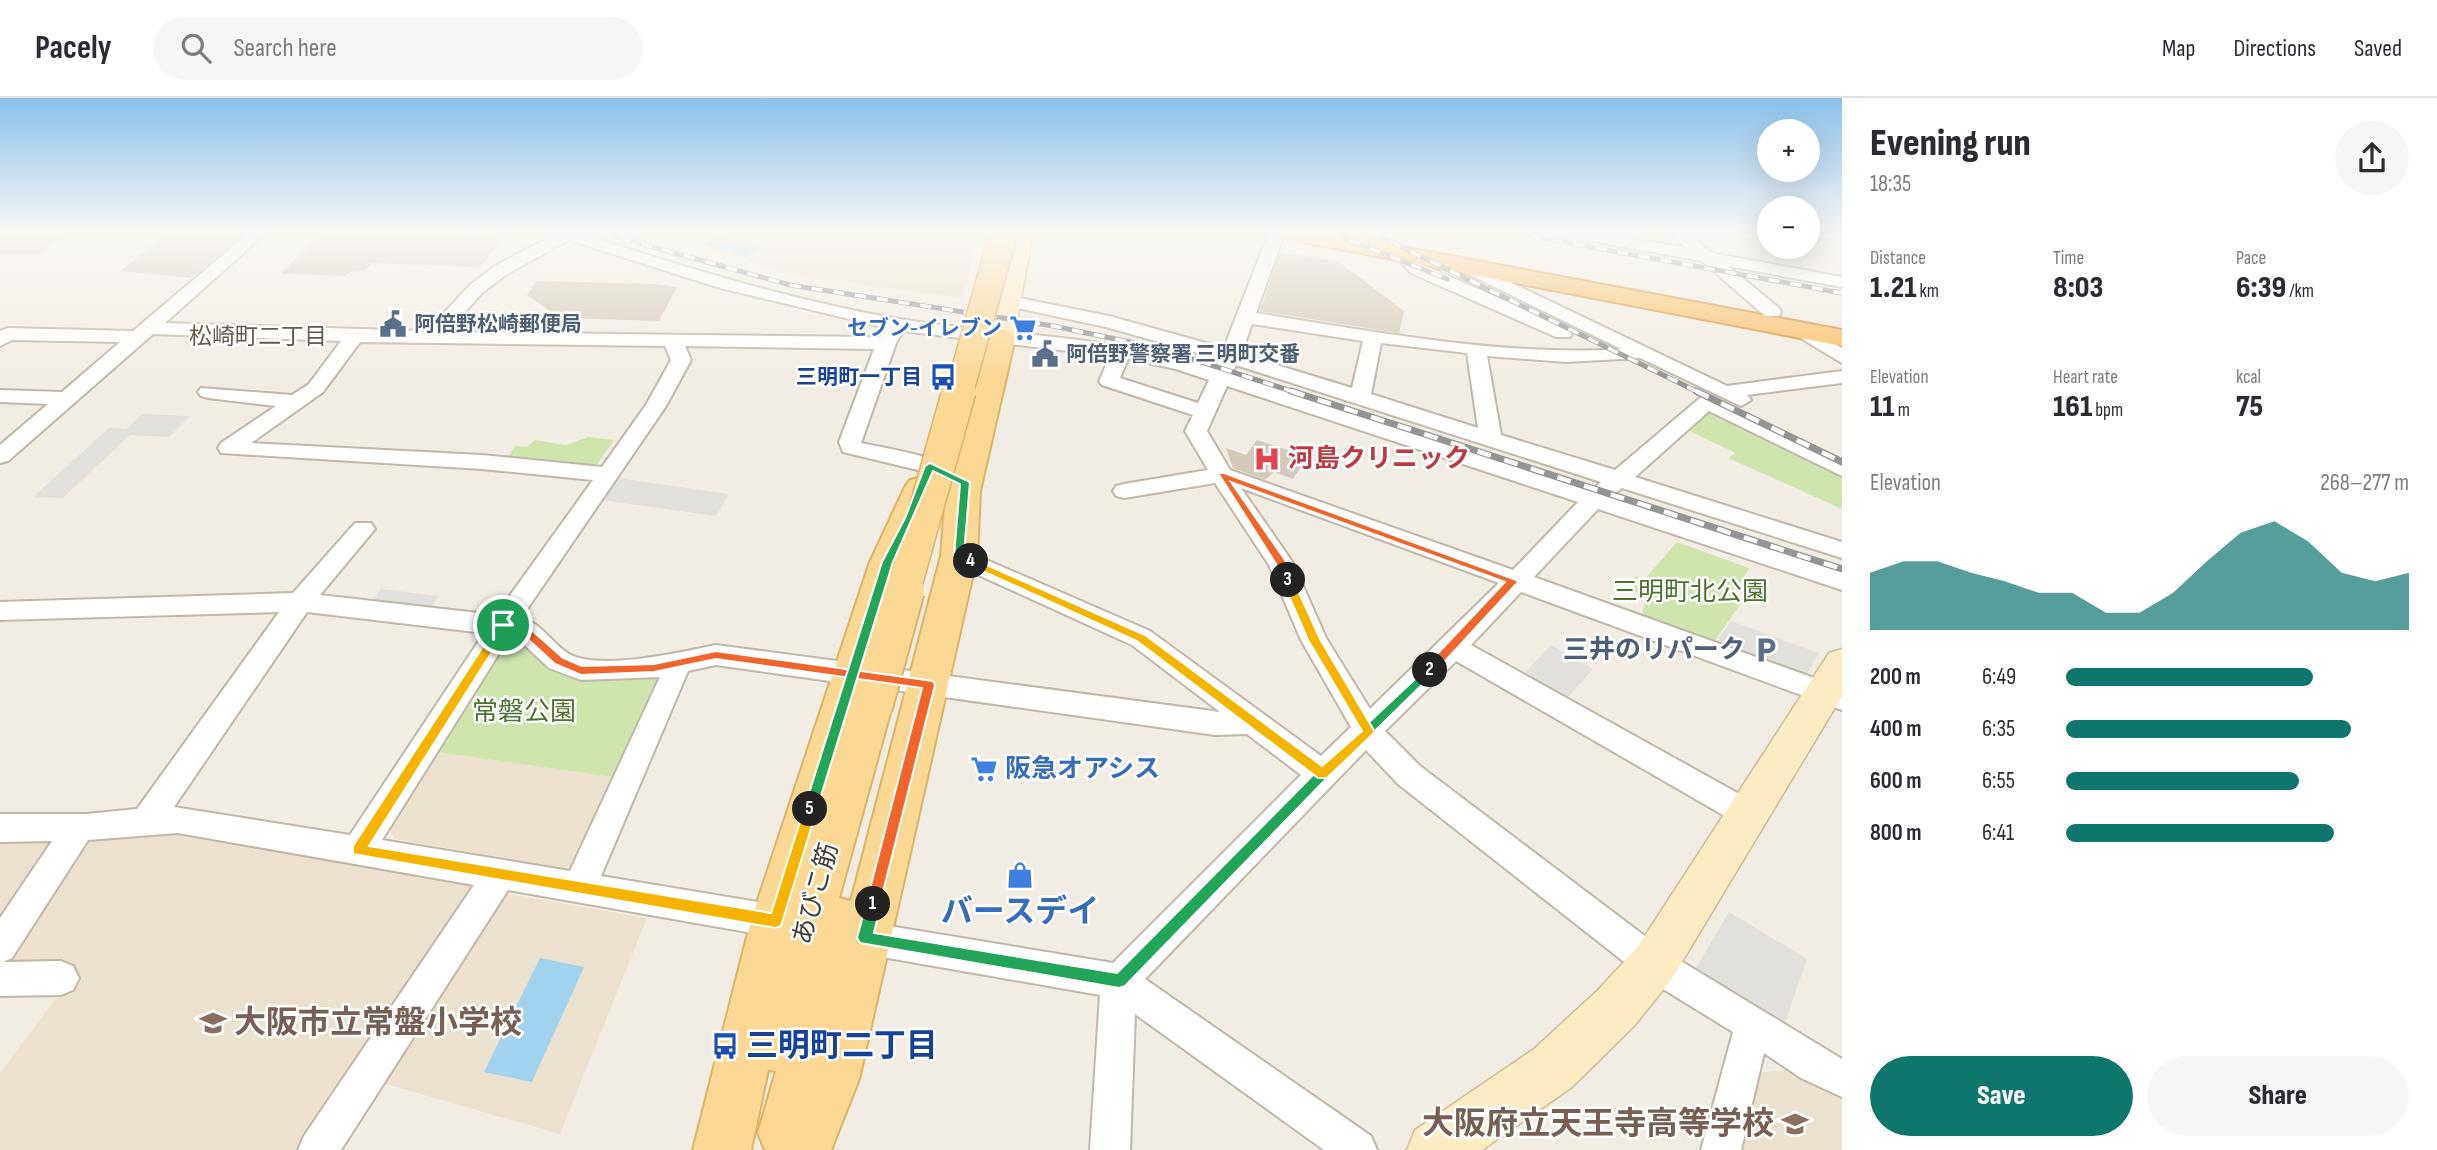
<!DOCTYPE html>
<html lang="en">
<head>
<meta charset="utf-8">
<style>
	body { margin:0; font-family:"Sofia Sans Condensed","Noto Sans JP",sans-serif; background:#f7f7f7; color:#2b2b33; height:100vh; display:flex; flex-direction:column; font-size:26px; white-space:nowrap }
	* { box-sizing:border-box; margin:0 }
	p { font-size:23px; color:#7c7c81 }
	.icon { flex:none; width:38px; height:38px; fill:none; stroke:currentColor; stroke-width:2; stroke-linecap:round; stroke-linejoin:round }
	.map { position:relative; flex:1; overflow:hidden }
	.side { display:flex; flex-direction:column; background:#fff; width:595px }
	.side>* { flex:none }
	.controls { position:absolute; left:1757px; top:21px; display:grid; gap:14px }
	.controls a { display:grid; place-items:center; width:63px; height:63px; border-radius:50%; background:#fff; box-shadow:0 7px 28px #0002; font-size:35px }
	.pin { position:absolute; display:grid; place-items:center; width:60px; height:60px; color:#fff; margin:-30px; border:4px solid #fff; border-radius:50%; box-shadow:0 2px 7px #0007 }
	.km { position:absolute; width:35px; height:35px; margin:-18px; border-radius:50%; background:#222; color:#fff; font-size:19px; line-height:35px; text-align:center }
	.round { display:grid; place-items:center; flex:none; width:74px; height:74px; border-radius:37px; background:#f7f7f7 }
	.head { display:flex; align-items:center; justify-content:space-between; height:119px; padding:0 28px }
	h1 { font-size:38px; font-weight:800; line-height:52px }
	.stats { display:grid; grid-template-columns:repeat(3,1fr); gap:10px; height:119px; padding:7px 28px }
	.stats div { display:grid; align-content:center }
	.stats b { font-size:30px; font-weight:800 }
	.stats small { font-size:19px; font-weight:400 }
	.stats p { font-size:19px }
	.chart { height:196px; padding:14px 28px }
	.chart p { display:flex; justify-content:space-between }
	.chart svg { width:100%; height:126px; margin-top:7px; fill:#0f766e; opacity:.7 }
	.button { display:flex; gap:14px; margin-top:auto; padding:14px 28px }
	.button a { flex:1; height:80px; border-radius:42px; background:#0f766e; color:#fff; font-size:28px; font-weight:800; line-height:80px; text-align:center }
	.button a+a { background:#f7f7f7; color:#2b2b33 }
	ul { padding:0 28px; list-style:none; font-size:23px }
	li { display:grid; grid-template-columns:112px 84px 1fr; align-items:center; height:52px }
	li i { height:18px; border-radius:9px; background:#0f766e }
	header { display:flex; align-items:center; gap:42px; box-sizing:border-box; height:98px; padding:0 35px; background:#fff; border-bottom:2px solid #e1e1e2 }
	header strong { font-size:33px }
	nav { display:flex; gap:38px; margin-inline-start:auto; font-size:24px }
	.search { width:490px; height:63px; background:#f7f7f7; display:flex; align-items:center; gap:18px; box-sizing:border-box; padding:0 24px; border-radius:38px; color:#7c7c81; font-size:26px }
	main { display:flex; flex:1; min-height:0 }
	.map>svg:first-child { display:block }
	.education { fill:#ebe1ce }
	.green { fill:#d0e5ae }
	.parking { fill:#e2e0dd }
	.water { fill:#a1d3ee }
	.building { fill:#d3c8ba }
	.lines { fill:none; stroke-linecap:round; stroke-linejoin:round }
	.street-casing { stroke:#c0b7aa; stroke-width:4 }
	.secondary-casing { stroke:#d1bd95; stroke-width:3 }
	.primary-casing { stroke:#e0b364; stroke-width:4 }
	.highway-casing { stroke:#d99437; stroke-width:4 }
	.street { fill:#fff; fill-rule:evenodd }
	.secondary { fill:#fdebc3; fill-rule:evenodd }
	.primary { fill:#fbd894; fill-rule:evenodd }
	.highway { fill:#fac067; fill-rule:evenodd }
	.rail-far1-casing { stroke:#949494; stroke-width:5 }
	.rail-casing { stroke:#949494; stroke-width:7 }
	.rail-far1 { stroke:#fff; stroke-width:3.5; stroke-dasharray:11; stroke-linecap:butt }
	.rail { stroke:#fff; stroke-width:4.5; stroke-dasharray:14; stroke-linecap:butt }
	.primary-bridge-far2-casing { stroke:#e0b364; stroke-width:30; stroke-linecap:butt }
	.primary-bridge-far1-casing { stroke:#e0b364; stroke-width:36; stroke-linecap:butt }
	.primary-bridge-casing { stroke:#e0b364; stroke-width:46; stroke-linecap:butt }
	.primary-bridge-far2 { stroke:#fbd894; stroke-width:27 }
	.primary-bridge-far1 { stroke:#fbd894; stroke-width:33 }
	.primary-bridge { stroke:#fbd894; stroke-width:42 }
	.split-1 { fill:#f0652b; stroke:#fff; stroke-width:2 }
	.split-2 { fill:#22a559; stroke:#fff; stroke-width:2 }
	.split-3 { fill:#f0652b; stroke:#fff; stroke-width:2 }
	.split-4 { fill:#f5b400; stroke:#fff; stroke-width:2 }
	.split-5 { fill:#22a559; stroke:#fff; stroke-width:2 }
	.split-6 { fill:#f5b400; stroke:#fff; stroke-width:2 }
	.labels { text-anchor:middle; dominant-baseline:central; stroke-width:5; stroke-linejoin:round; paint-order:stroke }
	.far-service-label { font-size:21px; font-weight:bold; fill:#4e5e75; stroke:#fff; text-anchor:start }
	.far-shop-label { font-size:21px; font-weight:bold; fill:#366cbe; stroke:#fff; text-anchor:end }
	.far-transit-label { font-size:21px; font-weight:bold; fill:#164399; stroke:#fff; text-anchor:end }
	.far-neighbourhood-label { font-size:23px; fill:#665a4c; stroke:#fff }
	.health-label { font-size:26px; font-weight:bold; fill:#be3a42; stroke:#fff; text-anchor:start }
	.park-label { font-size:26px; fill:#4a732a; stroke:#fff }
	.service-label { font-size:26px; font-weight:bold; fill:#4e5e75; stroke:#fff; text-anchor:end }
	.shop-label { font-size:26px; font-weight:bold; fill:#366cbe; stroke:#fff; text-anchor:start }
	.street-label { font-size:26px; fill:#443d34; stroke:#fff }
	.near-shop-label { font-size:32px; font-weight:bold; fill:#366cbe; stroke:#fff }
	.near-education-label { font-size:32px; font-weight:bold; fill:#785e54; stroke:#fff; text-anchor:start }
	.near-transit-label { font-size:32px; font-weight:bold; fill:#164399; stroke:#fff; text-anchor:start }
</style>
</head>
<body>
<header>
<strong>Pacely</strong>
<div class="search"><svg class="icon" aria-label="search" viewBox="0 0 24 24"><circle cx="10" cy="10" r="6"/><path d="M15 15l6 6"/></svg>Search here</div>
<nav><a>Map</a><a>Directions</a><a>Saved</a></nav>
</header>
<main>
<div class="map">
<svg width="1842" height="1052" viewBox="0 0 1842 1052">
	<rect width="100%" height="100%" fill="#f2ede4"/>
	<g class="education">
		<polygon points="657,134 970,134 973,162 962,200 795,177"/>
		<polygon points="437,654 619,680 581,762 564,770 394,741 390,730"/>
		<polygon points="177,733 470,788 472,801 303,1052 0,1052 0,975 75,875 2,873 6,855 81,739"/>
		<polygon points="0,740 57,740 0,832"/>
		<polygon points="507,796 647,820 560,1036 379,984 491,803"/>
		<polygon points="1785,972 1842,1000 1842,1052 1742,1052 1758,975"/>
	</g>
	<g class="green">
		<polygon points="1709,313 1842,375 1842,411 1728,360 1736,355 1685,331"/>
		<polygon points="588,339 614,342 594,371 506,362 515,348 527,349 535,342 566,347"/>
		<polygon points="1677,444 1749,470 1731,501 1741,505 1712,547 1641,522 1646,499 1634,493 1635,478 1644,482"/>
		<path d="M 523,539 C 548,577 576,584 621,581 C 637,579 648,576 662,585 L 619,680 L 437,654 L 507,542 Z"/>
	</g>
	<g class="parking">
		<polygon points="142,316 190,318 169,339 130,337 63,400 33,399 109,330 126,331"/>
		<polygon points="618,380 729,396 716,418 602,402"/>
		<polygon points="381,491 439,498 430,511 371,504"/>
		<polygon points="1731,523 1819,555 1803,582 1713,549"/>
		<polygon points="1551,547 1593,571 1567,600 1524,576"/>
		<polygon points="1729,814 1807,861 1784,927 1694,873"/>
	</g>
	<g class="water">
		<polygon points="716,138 759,150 746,159 702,146"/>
		<polygon points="540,860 584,869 532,984 484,974"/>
	</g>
	<g class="building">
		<polygon points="0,134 73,134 37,157 0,156"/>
		<polygon points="170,134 217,136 246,134 191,180 120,173"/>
		<polygon points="324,134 395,134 392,138 502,141 480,169 372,165 364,173 350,174 345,178 280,176"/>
		<polygon points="1280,154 1339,164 1404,213 1399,235 1260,213"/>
		<polygon points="537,183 656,186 677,189 659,223 560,220 527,197"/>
		<polygon points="1257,342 1308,359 1293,381 1274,374 1265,382 1233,370 1226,350 1246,357"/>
	</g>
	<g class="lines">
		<defs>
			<g id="street">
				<path d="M 250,134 L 267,134 L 165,225 L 427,233 L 470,187 L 495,168 L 554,137 L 552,134 L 575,134 C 681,168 789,202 899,221 C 1004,238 1113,237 1215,271 L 1219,261 L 1106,229 L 1003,207 L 1000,203 L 1009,198 L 1109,218 L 1224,250 L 1269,134 L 1285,134 L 1256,215 C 1369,233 1507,259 1621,251 L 1460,172 L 1457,168 L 1466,163 L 1727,288 L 1842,273 L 1842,285 L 1747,297 L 1751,302 L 1741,308 L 1640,260 L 1566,264 L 1487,258 L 1501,337 L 1615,372 L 1700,300 L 1707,298 L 1842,362 L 1842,378 L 1709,313 L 1635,379 L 1842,444 L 1842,460 L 1622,390 L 1611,399 L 1842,474 L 1842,492 L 1598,411 L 1534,479 L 1842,590 L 1842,612 L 1521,494 L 1471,547 L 1759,707 L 1764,716 L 1759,725 L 1748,729 L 1737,725 L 1456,563 L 1385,633 L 1420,668 L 1666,854 L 1842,961 L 1842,999 L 1801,980 L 1764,955 L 1741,1052 L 1701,1052 L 1733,934 L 1642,878 L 1398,686 L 1366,652 L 1145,881 L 1371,1038 L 1377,1052 L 1324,1052 L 1135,916 L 1130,1052 L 1090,1052 L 1100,897 L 865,856 L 853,851 L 848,840 L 853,829 L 865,824 L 1113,865 L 1301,677 L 1247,636 L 1215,637 L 716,567 L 688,573 L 601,778 L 776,807 L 788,812 L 793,823 L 788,834 L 776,839 L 508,792 L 341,1052 L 298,1052 L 304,1038 L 474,787 L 178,735 L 88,742 L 12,860 L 3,864 L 61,863 L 73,868 L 79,880 L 73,892 L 61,897 L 0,898 L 0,820 L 52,743 L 0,744 L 0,716 L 86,716 L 137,711 L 279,514 L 0,522 L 0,504 L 293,495 L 355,425 L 371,425 L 375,431 L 320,497 L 496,517 L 593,382 L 482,371 L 221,355 L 218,350 L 221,345 L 276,308 L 208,300 L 201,298 L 198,294 L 201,290 L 292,297 L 309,286 L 341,243 L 153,236 L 8,363 L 0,365 L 0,347 L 48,306 L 0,304 L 0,292 L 62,294 L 120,244 L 12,242 L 0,248 L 0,233 L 8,230 L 133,233 ZM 569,142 L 720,190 L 887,230 L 880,239 L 447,234 L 482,195 L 507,176 ZM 1252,226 L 1363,243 L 1352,290 L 1241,256 ZM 903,233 L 1110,258 L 1099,283 L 1102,287 L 1193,317 L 1185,333 L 1208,372 L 1124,386 L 1116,388 L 1113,393 L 1116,398 L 1124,400 L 1215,385 L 1269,467 L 1301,542 L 1351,629 L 1321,658 L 1150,533 L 959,450 L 950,452 L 947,458 L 950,464 L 1132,547 L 1220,614 L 716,547 C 683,554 598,573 569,556 C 552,546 542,525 521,520 L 666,308 L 691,262 L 685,248 L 874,251 L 839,344 L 843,354 L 922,373 L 953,385 L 961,383 L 964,378 C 952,360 884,350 861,345 L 896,245 ZM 360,244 L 665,248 L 671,262 L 646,307 L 602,369 L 482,357 L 251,345 L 323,294 ZM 1381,245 L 1467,255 L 1478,330 L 1371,296 ZM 1128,261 L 1176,271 L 1209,282 L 1198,305 L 1120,280 ZM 1236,267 L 1601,384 L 1591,393 L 1232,276 ZM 1227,288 L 1578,404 L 1513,472 L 1230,372 L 1207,333 ZM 1241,390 L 1499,485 L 1370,611 L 1326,540 L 1293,465 ZM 307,514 L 484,535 L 350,737 L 174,709 ZM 510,538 L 516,539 L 549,570 L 581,582 L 660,579 L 570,773 L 382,742 Z"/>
				<polygon points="1561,134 1594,134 1686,150 1669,134 1769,134 1769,140 1695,141 1712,155 1842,179 1842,189 1728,168 1779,210 1781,214 1779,218 1765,218 1702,163 1569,139"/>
				<rect x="1808" y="134" width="34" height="6"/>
				<polygon points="1401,151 1423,167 1570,231 1572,235 1570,239 1556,239 1411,175 1393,156"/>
				<polygon points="1801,226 1842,250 1842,265 1794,236 1792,232 1794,228"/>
			</g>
			<g id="secondary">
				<polygon points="1011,134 1033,134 1014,240 1010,246 992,246 988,240"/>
				<polygon points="1842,551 1842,598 1671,882 1634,928 1572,989 1482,1052 1407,1052 1415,1032 1534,951 1598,892 1637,850 1829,555"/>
			</g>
			<polygon id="primary" points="1001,232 1011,234 1015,240 980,393 977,458 859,981 831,1052 765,1052 758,1035 776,973 768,972 751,1052 693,1052 751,823 870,464 905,389 910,382 922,379 934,382 939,389 906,464 868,593 886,597 892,608 839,800 851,803 941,458 946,393 987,240 991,234"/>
			<polygon id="highway" points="1276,134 1324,134 1842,232 1842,248 1288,141 1280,139"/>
		</defs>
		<use href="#street" class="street-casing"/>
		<use href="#secondary" class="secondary-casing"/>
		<use href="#primary" class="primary-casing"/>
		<use href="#highway" class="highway-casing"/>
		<use href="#street" class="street"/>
		<use href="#secondary" class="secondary"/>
		<use href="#primary" class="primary"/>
		<use href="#highway" class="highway"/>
		<defs>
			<g id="rail-far1">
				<polyline points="599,134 790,187 1053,228 1159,250 1297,295"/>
				<polyline points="1329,134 1447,181"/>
				<polyline points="1371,134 1700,295"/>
				<polyline points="1509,134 1842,195"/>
			</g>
			<g id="rail">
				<polyline points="1291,293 1842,471"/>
				<polyline points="1696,293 1842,364"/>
			</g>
		</defs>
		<use href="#rail-far1" class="rail-far1-casing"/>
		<use href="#rail" class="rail-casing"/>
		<use href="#rail-far1" class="rail-far1"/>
		<use href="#rail" class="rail"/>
		<defs>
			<polyline id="primary-bridge-far2" points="959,295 1004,134"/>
			<polyline id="primary-bridge-far1" points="903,494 959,293"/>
			<polyline id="primary-bridge" points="871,608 903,492"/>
		</defs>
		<use href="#primary-bridge-far2" class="primary-bridge-far2-casing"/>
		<use href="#primary-bridge-far1" class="primary-bridge-far1-casing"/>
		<use href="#primary-bridge" class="primary-bridge-casing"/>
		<use href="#primary-bridge-far2" class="primary-bridge-far2"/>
		<use href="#primary-bridge-far1" class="primary-bridge-far1"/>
		<use href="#primary-bridge" class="primary-bridge"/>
	</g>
	<linearGradient id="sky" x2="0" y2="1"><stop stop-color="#8bc0ea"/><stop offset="0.48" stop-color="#f9f7f3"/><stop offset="1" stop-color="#f9f7f3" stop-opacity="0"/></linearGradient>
	<rect width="1842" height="281" fill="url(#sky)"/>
	<polygon class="split-1" points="503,523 527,528 563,560 582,568 654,566 716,553 933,583 935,587 879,810 873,812 866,806 922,590 716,561 654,574 581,577 555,566 520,534 499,530 499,524"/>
	<polygon class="split-2" points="1430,567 1436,572 1434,575 1327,680 1125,888 1119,890 860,845 857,840 866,806 873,799 881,806 874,835 1117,875 1318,672"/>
	<polygon class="split-3" points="1218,375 1224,375 1519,483 1434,575 1426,575 1426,568 1505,484 1231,384 1285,462 1293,482 1284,484 1276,466"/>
	<polygon class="split-4" points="971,460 1145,537 1322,668 1362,633 1308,542 1282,482 1292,479 1320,541 1375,634 1327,680 1318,680 1137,543 967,466 965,463"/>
	<polygon class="split-5" points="930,365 970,384 964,456 976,463 971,467 954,458 960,386 933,373 893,464 817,711 810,716 804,711 882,464 905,420 925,368"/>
	<polygon class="split-6" points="499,524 509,527 369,748 771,815 804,711 810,705 817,711 781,828 776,830 353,756 353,748"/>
	<defs>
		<symbol id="civic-bare" viewBox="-9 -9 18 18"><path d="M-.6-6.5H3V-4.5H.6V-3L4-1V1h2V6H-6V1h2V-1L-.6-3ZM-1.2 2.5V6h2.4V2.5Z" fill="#5c6f8a" stroke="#fff" stroke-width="2.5" paint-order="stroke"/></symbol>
		<symbol id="supermarket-bare" viewBox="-9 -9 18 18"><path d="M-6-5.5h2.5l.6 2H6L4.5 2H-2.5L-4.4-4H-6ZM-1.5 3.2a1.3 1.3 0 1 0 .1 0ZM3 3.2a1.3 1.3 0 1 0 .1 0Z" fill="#3f7fe0" stroke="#fff" stroke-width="2.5" paint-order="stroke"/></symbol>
		<symbol id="bus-bare" viewBox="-9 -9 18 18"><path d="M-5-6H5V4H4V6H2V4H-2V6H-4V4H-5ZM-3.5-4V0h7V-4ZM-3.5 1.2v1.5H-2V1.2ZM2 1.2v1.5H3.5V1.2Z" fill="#1a4fb4" stroke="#fff" stroke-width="2.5" paint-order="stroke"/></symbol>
		<symbol id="hospital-bare" viewBox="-9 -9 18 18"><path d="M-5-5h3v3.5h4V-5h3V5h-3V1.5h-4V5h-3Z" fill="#e0444e" stroke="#fff" stroke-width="2.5" paint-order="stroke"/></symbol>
		<symbol id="parking-bare" viewBox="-9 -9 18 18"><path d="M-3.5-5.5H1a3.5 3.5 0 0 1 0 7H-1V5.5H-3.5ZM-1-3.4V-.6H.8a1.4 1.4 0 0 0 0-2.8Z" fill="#5c6f8a" stroke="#fff" stroke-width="2.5" paint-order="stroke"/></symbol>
		<symbol id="shop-bare" viewBox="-9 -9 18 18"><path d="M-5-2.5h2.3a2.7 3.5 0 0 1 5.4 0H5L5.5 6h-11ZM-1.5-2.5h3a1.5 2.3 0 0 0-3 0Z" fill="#3f7fe0" stroke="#fff" stroke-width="2.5" paint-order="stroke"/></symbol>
		<symbol id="school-bare" viewBox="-9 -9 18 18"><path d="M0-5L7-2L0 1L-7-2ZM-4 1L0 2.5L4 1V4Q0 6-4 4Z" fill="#8d6e63" stroke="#fff" stroke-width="2.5" paint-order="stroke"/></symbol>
	</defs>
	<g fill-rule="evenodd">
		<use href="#civic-bare" x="374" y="207" width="38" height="38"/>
		<use href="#supermarket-bare" x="1004" y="211" width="38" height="38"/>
		<use href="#civic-bare" x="1026" y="237" width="38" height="38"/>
		<use href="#bus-bare" x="924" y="260" width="38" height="38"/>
		<use href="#hospital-bare" x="1248" y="342" width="38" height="38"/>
		<use href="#parking-bare" x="1747" y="533" width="38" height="38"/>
		<use href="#supermarket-bare" x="965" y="652" width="38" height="38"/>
		<use href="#shop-bare" x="1001" y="758" width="38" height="38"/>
		<use href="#school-bare" x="194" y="906" width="38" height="38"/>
		<use href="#bus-bare" x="706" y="929" width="38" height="38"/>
		<use href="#school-bare" x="1776" y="1007" width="38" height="38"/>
	</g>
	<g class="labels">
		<g class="far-service-label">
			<text x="414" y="226">阿倍野松崎郵便局</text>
			<text x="1066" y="256">阿倍野警察署 三明町交番</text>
		</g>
		<g class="far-shop-label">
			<text x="1002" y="230">セブン-イレブン</text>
		</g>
		<g class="far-transit-label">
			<text x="922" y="279">三明町一丁目</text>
		</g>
		<g class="far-neighbourhood-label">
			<text x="258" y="239">松崎町二丁目</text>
		</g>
		<g class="health-label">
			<text x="1288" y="361">河島クリニック</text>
		</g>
		<g class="park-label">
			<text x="1690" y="494">三明町北公園</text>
			<text x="524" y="614">常磐公園</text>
		</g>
		<g class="service-label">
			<text x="1745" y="552">三井のリパーク</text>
		</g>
		<g class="shop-label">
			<text x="1005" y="671">阪急オアシス</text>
		</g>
		<g class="street-label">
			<text transform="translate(816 796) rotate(-74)">あびこ筋</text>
		</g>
		<g class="near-shop-label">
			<text x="1020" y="814">バースデイ</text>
		</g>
		<g class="near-education-label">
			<text x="234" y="925">大阪市立常盤小学校</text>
			<text x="1774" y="1026" text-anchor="end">大阪府立天王寺高等学校</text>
		</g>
		<g class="near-transit-label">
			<text x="746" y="948">三明町二丁目</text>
		</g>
	</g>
</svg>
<div class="controls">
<a>+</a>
<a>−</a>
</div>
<div class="pin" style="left:503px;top:527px;background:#1e9e55"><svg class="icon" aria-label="arrive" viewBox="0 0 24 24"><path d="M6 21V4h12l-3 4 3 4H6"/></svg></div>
<b class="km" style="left:873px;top:806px">1</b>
<b class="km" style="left:1430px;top:572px">2</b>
<b class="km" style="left:1288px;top:482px">3</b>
<b class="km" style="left:971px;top:463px">4</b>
<b class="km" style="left:810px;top:711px">5</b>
</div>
<section class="side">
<div class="head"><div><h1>Evening run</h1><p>18:35</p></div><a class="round"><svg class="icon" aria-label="share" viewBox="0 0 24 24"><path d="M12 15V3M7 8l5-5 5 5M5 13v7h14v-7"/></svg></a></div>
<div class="stats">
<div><p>Distance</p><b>1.21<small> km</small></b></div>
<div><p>Time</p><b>8:03</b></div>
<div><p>Pace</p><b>6:39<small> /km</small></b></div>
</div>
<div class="stats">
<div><p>Elevation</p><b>11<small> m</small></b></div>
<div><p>Heart rate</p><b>161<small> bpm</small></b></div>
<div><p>kcal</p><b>75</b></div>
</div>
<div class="chart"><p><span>Elevation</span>268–277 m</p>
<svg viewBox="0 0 160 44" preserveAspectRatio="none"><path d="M0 44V24L10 20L20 20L30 24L40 27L50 31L60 31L70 38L80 38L90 31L100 20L110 10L120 6L130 13L140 24L150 27L160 24V44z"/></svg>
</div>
<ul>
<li><b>200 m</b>6:49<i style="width:72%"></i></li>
<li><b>400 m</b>6:35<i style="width:83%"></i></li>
<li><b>600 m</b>6:55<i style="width:68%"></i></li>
<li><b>800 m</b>6:41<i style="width:78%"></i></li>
</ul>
<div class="button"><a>Save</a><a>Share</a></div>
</section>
</main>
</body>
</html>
